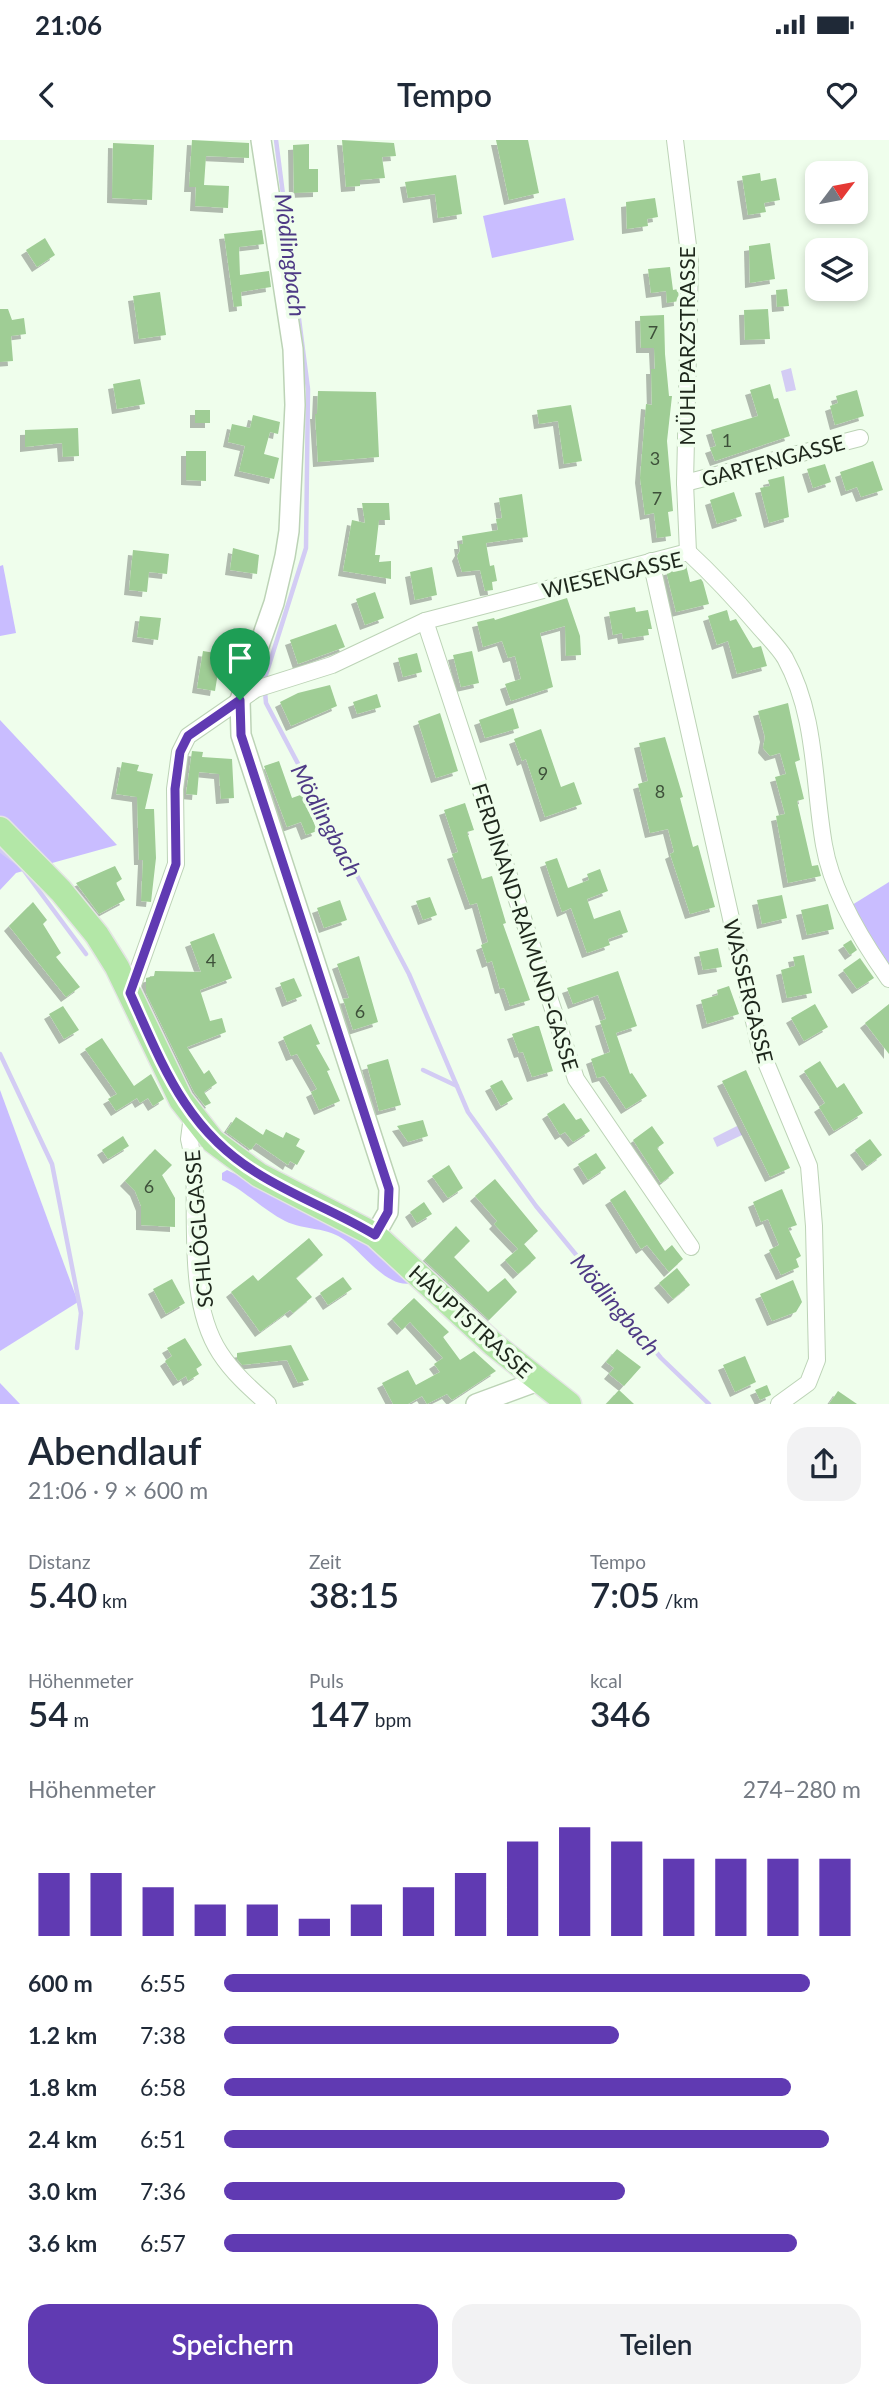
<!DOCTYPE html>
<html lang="de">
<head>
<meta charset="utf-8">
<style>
	body { margin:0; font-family:Lato,sans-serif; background:#f2f2f3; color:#1f2937; height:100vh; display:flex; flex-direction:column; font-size:26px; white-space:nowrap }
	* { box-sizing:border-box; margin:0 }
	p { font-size:23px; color:#747a83 }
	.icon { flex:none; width:38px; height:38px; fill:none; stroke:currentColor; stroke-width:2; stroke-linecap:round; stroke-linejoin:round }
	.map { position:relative; height:1264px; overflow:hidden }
	.panel { display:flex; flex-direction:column; background:#fff; flex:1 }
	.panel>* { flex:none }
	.needle { width:46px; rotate:58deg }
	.buttons { position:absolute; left:805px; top:21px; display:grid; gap:14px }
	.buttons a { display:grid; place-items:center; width:63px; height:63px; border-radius:14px; background:#fff; box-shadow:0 4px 10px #0003; font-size:35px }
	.pin { position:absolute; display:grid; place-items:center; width:60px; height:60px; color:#fff; margin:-72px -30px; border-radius:50% 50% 50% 0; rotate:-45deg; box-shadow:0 0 7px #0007 }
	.pin .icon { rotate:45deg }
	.round { display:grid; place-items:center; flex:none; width:74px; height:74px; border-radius:21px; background:#f2f2f3 }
	.summary { display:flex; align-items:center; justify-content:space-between; height:119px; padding:0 28px }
	h1 { font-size:38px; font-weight:600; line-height:52px }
	.figures { display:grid; grid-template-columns:repeat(3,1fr); gap:10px; height:119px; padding:7px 28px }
	.figures div { display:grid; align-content:center }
	.figures b { font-size:35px; font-weight:600 }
	.figures small { font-size:19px; font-weight:400 }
	.figures p { font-size:19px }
	.chart { height:196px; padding:14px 28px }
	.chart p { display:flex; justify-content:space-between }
	.chart svg { width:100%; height:126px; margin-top:7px; stroke:#603ab2; stroke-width:6 }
	.action { display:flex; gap:14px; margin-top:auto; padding:14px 28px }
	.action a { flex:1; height:80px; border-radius:21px; background:#603ab2; color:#fff; font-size:28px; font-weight:600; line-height:80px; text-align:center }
	.action a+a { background:#f2f2f3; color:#1f2937 }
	ul { padding:0 28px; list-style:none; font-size:23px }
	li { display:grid; grid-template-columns:112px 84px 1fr; align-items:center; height:52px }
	li i { height:18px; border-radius:9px; background:#603ab2 }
	.status { display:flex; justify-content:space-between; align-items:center; height:49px; padding:0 35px; background:#fff; direction:ltr }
	.status svg { height:19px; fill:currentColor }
	header { display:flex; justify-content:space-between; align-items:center; height:91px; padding:0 28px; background:#fff; font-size:32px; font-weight:600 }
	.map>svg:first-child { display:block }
	.green { fill:#c9bdff }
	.water { fill:#d3ccf4 }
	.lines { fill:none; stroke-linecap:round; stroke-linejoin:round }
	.stream { stroke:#d3ccf4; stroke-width:4.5 }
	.building { fill:#9fcd95; filter:url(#shadow) }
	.minor-casing { stroke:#bcd3b6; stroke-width:18 }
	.tertiary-casing { stroke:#bcd3b6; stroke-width:22 }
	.primary-casing { stroke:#e4e5e4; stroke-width:27 }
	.minor { stroke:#fff; stroke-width:16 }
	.tertiary { stroke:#fff; stroke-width:19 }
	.primary { stroke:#b3e7a7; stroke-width:24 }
	.route-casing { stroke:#fff; stroke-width:14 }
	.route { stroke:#603ab2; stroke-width:9 }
	.labels { text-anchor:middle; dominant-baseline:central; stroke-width:7; stroke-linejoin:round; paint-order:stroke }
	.number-label { font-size:18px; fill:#3e503a }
	.street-label { font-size:21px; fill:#1e271c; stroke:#effeec }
	.water-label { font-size:23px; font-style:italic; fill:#4e3a85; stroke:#effeec }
</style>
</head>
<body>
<div class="status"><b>21:06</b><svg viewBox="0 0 49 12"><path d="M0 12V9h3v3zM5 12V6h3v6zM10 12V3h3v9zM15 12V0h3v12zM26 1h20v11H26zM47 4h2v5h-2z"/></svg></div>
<header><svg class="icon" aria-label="back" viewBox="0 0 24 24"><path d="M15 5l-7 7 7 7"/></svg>Tempo<svg class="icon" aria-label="heart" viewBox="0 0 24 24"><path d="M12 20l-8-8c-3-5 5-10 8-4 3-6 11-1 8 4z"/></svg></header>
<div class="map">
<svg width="889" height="1264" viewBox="0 0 889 1264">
	<defs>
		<filter id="shadow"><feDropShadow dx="-5" dy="5" stdDeviation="0" flood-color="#0004"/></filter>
	</defs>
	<rect width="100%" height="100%" fill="#effeec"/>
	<g class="green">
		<polygon points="565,58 574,100 492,118 483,76"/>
		<polygon points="3,425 16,493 0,496 0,426"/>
		<polygon points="0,580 117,705 16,733 0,750"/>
		<polygon points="889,742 889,828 852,765"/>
		<polygon points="0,950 78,1162 0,1211"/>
		<path d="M 227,1030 L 328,1079 L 384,1116 L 413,1143 C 388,1150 363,1113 346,1101 C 327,1086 305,1091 285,1081 C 263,1070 246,1051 222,1040 L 222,1033 Z"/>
		<polygon points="0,1243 20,1264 0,1264"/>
	</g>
	<g class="water">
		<polygon points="791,228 796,250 786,252 781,231"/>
		<polygon points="737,986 742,995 717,1007 713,998"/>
	</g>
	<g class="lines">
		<g class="stream">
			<polyline points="276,0 308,249 306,408 264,541 266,563 409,834 468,972 536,1066 661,1218 709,1264"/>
			<polyline points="0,710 20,725 86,814"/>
			<polyline points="0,914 52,1024 81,1173 77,1208"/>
			<polyline points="423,930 457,946"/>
		</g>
	</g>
	<g class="building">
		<polygon points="192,0 249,3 249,18 206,16 204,45 229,46 228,68 195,66 196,47 189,47"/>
		<polygon points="342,0 394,3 396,16 382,17 385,38 360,40 360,46 346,47"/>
		<polygon points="496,0 528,0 539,53 509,60"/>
		<polygon points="113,3 154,5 152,60 112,58"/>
		<polygon points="309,4 309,29 318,29 318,52 294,53 293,5"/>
		<polygon points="760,33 761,41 776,38 780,60 764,63 766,72 748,75 742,36"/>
		<polygon points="456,35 462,74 438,78 435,54 408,58 405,42"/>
		<polygon points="655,58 658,77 647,79 648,86 627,89 626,62"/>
		<polygon points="262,90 264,104 239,107 240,135 269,131 271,147 241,152 242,166 234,167 224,94"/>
		<polygon points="45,98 55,115 37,127 26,110"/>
		<polygon points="770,103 775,139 750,143 749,106"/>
		<polygon points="670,127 673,150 678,149 679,161 667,163 666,151 651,153 648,129"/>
		<polygon points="787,149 789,166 777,167 776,150"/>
		<polygon points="160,152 166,195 139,199 133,156"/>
		<polygon points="0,169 8,169 12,180 24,178 26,194 11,196 13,221 0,222"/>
		<polygon points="768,169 770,199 745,200 744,170"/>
		<polygon points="664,175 665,214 669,256 672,256 667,301 673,371 668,372 671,396 657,398 654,373 645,375 640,338 646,264 652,265 651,229 655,229 654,208 641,208 640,176"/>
		<polygon points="140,239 145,264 117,269 113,244"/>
		<polygon points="770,244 774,259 778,258 790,296 715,321 710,308 716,306 711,290 758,276 750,250"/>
		<polygon points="857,250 864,276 835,285 830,266 838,263 836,256"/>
		<polygon points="318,251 376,252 379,317 318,322 315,274 317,274"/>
		<polygon points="571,265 582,321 564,324 558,281 539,284 537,270"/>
		<rect x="195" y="270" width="15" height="13"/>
		<polygon points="253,275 280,282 278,294 270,292 264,314 279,318 274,339 239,331 245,306 228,302 232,284 250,288"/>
		<polygon points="78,288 79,316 63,317 62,303 25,307 25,290"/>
		<polygon points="186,311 206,311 206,341 186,340"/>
		<polygon points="873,321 883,350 861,357 857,347 846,351 840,332"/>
		<polygon points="825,324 831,342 813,348 807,329"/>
		<polygon points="784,336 789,377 769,383 760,348 770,346 768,340"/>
		<polygon points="734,352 742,376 717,384 710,360"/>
		<polygon points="522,354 528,397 486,403 490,426 494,425 497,441 492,442 493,450 485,451 480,430 462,432 457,416 460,411 459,404 463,404 462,396 498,390 496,379 502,378 499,358"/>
		<polygon points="362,363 389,363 390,380 379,380 375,415 380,415 379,422 391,421 391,439 343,431 352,380 365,383"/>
		<polygon points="233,408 259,415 257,434 230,430"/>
		<polygon points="133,410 169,414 167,434 149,432 147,452 129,450"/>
		<polygon points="686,425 690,442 701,439 703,442 709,464 676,472 666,431"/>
		<polygon points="432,427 437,455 415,460 410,432"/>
		<polygon points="375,452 384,478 365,485 356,459"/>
		<polygon points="567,458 580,496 581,515 566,516 565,486 540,493 553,547 511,561 505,544 521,539 515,516 508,518 502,501 483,507 477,482 494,478 495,480"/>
		<polygon points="635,467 636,472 648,470 652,489 648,489 649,495 623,499 622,493 613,495 609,472"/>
		<polygon points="727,470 730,481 736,479 753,508 761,506 767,526 737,534 728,501 717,505 708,476"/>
		<polygon points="140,476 161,478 158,500 137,497"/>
		<polygon points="336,484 345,507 298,524 290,500"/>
		<polygon points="203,511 221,514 215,551 197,548"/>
		<polygon points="472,511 479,543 461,547 453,515"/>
		<polygon points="417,513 422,532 403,537 398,518"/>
		<polygon points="330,545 337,566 291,586 280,562 298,553"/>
		<polygon points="377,554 381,567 357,574 353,562"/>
		<polygon points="788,563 800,620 795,622 804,659 797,661 812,726 818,725 821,736 788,743 776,676 785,674 775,637 786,634 780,613 770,616 763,608 765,597 758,571"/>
		<polygon points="513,568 519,588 485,598 479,580"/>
		<polygon points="440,573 458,631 436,638 418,581"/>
		<polygon points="541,589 561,647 574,642 582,664 545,677 526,619 522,621 514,599"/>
		<polygon points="665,597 683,657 680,658 693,707 698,705 715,767 690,774 670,714 674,712 668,689 650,693 638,644 648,641 639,603"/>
		<polygon points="192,611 203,612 202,617 232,619 234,658 221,659 219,634 199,632 197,655 186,654"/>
		<polygon points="279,621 292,658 303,654 317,691 306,695 301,682 287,687 264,626"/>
		<polygon points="122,622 139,625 137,631 153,634 145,669 154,669 156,718 151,762 141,761 143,720 139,720 137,657 116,654"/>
		<polygon points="465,663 474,690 467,692 482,739 492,736 506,783 503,784 530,860 510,866 504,848 500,849 492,821 487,823 481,805 488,802 477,763 470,765 452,714 458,712 444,670"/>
		<polygon points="557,718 568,748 589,740 587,734 600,729 608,751 587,759 594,779 620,770 628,792 608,799 610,805 587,813 571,768 562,772 555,752 545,722"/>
		<polygon points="115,726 122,739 116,743 125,760 99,774 76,743"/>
		<polygon points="782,755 787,778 762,784 757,760"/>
		<polygon points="430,757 437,775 423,780 416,761"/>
		<polygon points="340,760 347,780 324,788 317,768"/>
		<polygon points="33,762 47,780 43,784 61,813 56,817 80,847 66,857 9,786"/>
		<polygon points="828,764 834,789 807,795 801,770"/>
		<polygon points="214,793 232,838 200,850 210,881 222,878 226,892 187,907 204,934 209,930 217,943 204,952 211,963 205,966 194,952 146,853 146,838 154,836 155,831 201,832 190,802"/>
		<polygon points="851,800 857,810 850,815 843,805"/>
		<polygon points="718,808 722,827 703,830 699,812"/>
		<polygon points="804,815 812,853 787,858 781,830 795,826 793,817"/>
		<polygon points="359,816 378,882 353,890 343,859 349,858 337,824"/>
		<polygon points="860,818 874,838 857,849 843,830"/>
		<polygon points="618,831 637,886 616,893 630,934 632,933 647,956 626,969 604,936 597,938 591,919 610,912 600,881 606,879 598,855 573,864 567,848"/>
		<polygon points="294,838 302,856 287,862 280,843"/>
		<polygon points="729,846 739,874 707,884 701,860 718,855 717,850"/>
		<polygon points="815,864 828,887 804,901 791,878"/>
		<polygon points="889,864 889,914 865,883"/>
		<polygon points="63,866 79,890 64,899 49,874"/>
		<polygon points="311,884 320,904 316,905 330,930 327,931 340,961 319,970 311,952 317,949 297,914 291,916 283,897"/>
		<polygon points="536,886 539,886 553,931 532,937 523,912 519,913 512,894"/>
		<polygon points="102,898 134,946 151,934 164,959 153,966 148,958 140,963 137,958 116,971 108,959 117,954 85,909"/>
		<polygon points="388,919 401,965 379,971 367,925"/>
		<polygon points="820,921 837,948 844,943 863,973 834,991 819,967 825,963 804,931"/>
		<polygon points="746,930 790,1028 770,1037 722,941"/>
		<polygon points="502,940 513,959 501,966 490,946"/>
		<polygon points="564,963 576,980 581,978 590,991 573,1002 565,992 560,995 547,974"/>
		<polygon points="236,977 263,995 266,989 283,998 286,992 300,999 296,1006 305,1011 297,1025 290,1021 288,1025 256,1003 251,1010 226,992"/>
		<polygon points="423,980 428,996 408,1002 397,986"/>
		<polygon points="652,986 664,1003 657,1008 674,1033 661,1043 633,1000"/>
		<polygon points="123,996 129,1006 108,1019 102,1010"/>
		<polygon points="870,999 882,1015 867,1026 855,1010"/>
		<polygon points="155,1009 172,1025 162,1035 175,1058 175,1087 141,1085 141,1066 135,1051 125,1041"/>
		<polygon points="596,1013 606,1028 588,1040 578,1024"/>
		<polygon points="449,1025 463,1048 448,1058 432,1036"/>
		<polygon points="495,1039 538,1091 524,1104 536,1118 518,1134 505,1120 518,1109 494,1084 497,1081 475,1056"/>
		<polygon points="782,1049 797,1085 788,1088 801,1116 796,1119 799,1127 781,1135 769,1110 779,1105 768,1079 761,1082 753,1062"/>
		<polygon points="625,1050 665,1111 672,1105 683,1119 669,1132 647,1105 641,1109 610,1060"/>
		<polygon points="424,1062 432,1074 417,1083 410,1072"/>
		<polygon points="456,1086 470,1101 454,1117 488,1152 505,1138 517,1152 489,1180 424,1120"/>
		<polygon points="309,1098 323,1115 296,1138 312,1157 293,1173 290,1170 260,1192 231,1152 253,1135 258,1141"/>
		<polygon points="677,1128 690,1145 673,1159 659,1143"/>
		<polygon points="343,1137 352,1149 328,1165 320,1153"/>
		<polygon points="172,1139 185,1163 166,1174 153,1149"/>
		<polygon points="793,1140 802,1162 796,1172 772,1181 760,1154"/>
		<polygon points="414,1158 449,1192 443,1197 460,1220 474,1211 496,1231 452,1260 447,1254 427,1264 422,1256 408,1264 393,1264 382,1243 408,1230 416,1245 440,1232 434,1224 443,1218 410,1182 402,1190 392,1179"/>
		<polygon points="185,1198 202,1225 196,1229 199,1234 188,1241 186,1236 178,1241 165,1221 172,1216 167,1208"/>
		<polygon points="291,1205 309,1240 298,1243 287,1220 242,1225 237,1219 237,1213"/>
		<polygon points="617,1209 641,1227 624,1246 609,1234 614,1228 606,1222"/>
		<polygon points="745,1216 756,1242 735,1252 723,1225"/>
		<polygon points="767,1245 771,1255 760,1260 755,1250"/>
		<polygon points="619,1250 634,1264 606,1264"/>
		<polygon points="838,1251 857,1264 829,1264"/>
	</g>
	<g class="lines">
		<defs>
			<g id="minor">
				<polyline points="675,0 690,122 685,343 688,412"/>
				<polyline points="685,343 860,298"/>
				<polyline points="651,421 760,908 809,1026 814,1086 817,1220 808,1243 779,1264"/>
				<polyline points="425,481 576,939 691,1107"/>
				<path d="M 130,853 L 176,724 L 175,649 L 180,612 L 188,596 L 256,549 L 332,525 L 425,481 L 688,412 C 714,436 738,462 761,489 C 769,498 779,508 785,518 C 817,576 813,642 824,705 C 832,752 862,801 889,839"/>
				<path d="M 192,976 L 189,999 L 194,1022 C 197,1080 187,1163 220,1213 C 233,1233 250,1248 268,1264"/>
			</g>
			<g id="tertiary">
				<polyline points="261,0 293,209 295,265 289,391 285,416 274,463 240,560 241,595 389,1049 388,1072 375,1095"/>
				<polyline points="476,1264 538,1241"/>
			</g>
			<polyline id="primary" points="0,689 61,751 97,795 117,827 181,960 213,1001 259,1035 375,1095 493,1204 569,1264"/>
		</defs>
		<use href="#minor" class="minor-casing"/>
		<use href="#tertiary" class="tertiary-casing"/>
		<use href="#primary" class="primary-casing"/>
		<use href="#minor" class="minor"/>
		<use href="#tertiary" class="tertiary"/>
		<use href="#primary" class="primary"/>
	</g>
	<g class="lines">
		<defs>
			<path id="route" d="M 240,560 L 241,595 L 389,1049 L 388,1072 L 375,1095 C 337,1072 295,1057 257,1033 C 186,990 163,926 130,853 L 176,724 L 175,649 L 180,612 L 188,596 Z"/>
		</defs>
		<use href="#route" class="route-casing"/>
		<use href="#route" class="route"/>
	</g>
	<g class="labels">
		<g class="number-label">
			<text x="653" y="192">7</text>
			<text x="727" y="300">1</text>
			<text x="655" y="318">3</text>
			<text x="657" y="358">7</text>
			<text x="543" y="633">9</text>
			<text x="660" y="651">8</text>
			<text x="211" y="820">4</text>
			<text x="360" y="871">6</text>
			<text x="149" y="1046">6</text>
		</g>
		<g class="street-label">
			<text transform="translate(686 206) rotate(-90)">MÜHLPARZSTRASSE</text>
			<text transform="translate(773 320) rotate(-15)">GARTENGASSE</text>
			<text transform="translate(612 434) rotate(-13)">WIESENGASSE</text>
			<text transform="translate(526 787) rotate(72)">FERDINAND-RAIMUND-GASSE</text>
			<text transform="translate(749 851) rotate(76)">WASSERGASSE</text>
			<text transform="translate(198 1089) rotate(-95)">SCHLÖGLGASSE</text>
			<text transform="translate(471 1181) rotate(42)">HAUPTSTRASSE</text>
		</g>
		<g class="water-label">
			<text transform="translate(291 115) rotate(83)">Mödlingbach</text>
			<text transform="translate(327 680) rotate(62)">Mödlingbach</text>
			<text transform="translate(616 1164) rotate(50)">Mödlingbach</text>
		</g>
	</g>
</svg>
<div class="buttons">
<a><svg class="needle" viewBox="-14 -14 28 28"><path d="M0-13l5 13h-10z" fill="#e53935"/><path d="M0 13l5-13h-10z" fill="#747a83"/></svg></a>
<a><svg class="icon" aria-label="layers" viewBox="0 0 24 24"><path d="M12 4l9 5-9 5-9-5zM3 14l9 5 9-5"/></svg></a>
</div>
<div class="pin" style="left:240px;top:560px;background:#1e9e55"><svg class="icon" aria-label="arrive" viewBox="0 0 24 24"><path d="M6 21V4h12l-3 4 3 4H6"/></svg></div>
</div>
<section class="panel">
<div class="summary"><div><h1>Abendlauf</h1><p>21:06 · 9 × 600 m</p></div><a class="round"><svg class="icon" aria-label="share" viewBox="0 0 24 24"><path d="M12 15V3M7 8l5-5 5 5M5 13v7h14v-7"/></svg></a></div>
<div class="figures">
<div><p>Distanz</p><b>5.40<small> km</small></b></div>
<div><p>Zeit</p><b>38:15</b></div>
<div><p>Tempo</p><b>7:05<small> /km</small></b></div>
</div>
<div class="figures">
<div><p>Höhenmeter</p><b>54<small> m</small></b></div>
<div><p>Puls</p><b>147<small> bpm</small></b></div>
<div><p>kcal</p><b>346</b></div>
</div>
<div class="chart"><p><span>Höhenmeter</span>274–280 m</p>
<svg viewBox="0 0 160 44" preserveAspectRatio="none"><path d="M5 44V22M15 44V22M25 44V27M35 44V33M45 44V33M55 44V38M65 44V33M75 44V27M85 44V22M95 44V11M105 44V6M115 44V11M125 44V17M135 44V17M145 44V17M155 44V17"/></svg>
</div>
<ul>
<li><b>600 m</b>6:55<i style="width:92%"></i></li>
<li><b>1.2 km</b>7:38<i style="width:62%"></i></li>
<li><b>1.8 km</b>6:58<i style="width:89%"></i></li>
<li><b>2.4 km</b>6:51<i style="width:95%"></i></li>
<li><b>3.0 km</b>7:36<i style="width:63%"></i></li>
<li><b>3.6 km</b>6:57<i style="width:90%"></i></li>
</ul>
<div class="action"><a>Speichern</a><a>Teilen</a></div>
</section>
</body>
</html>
